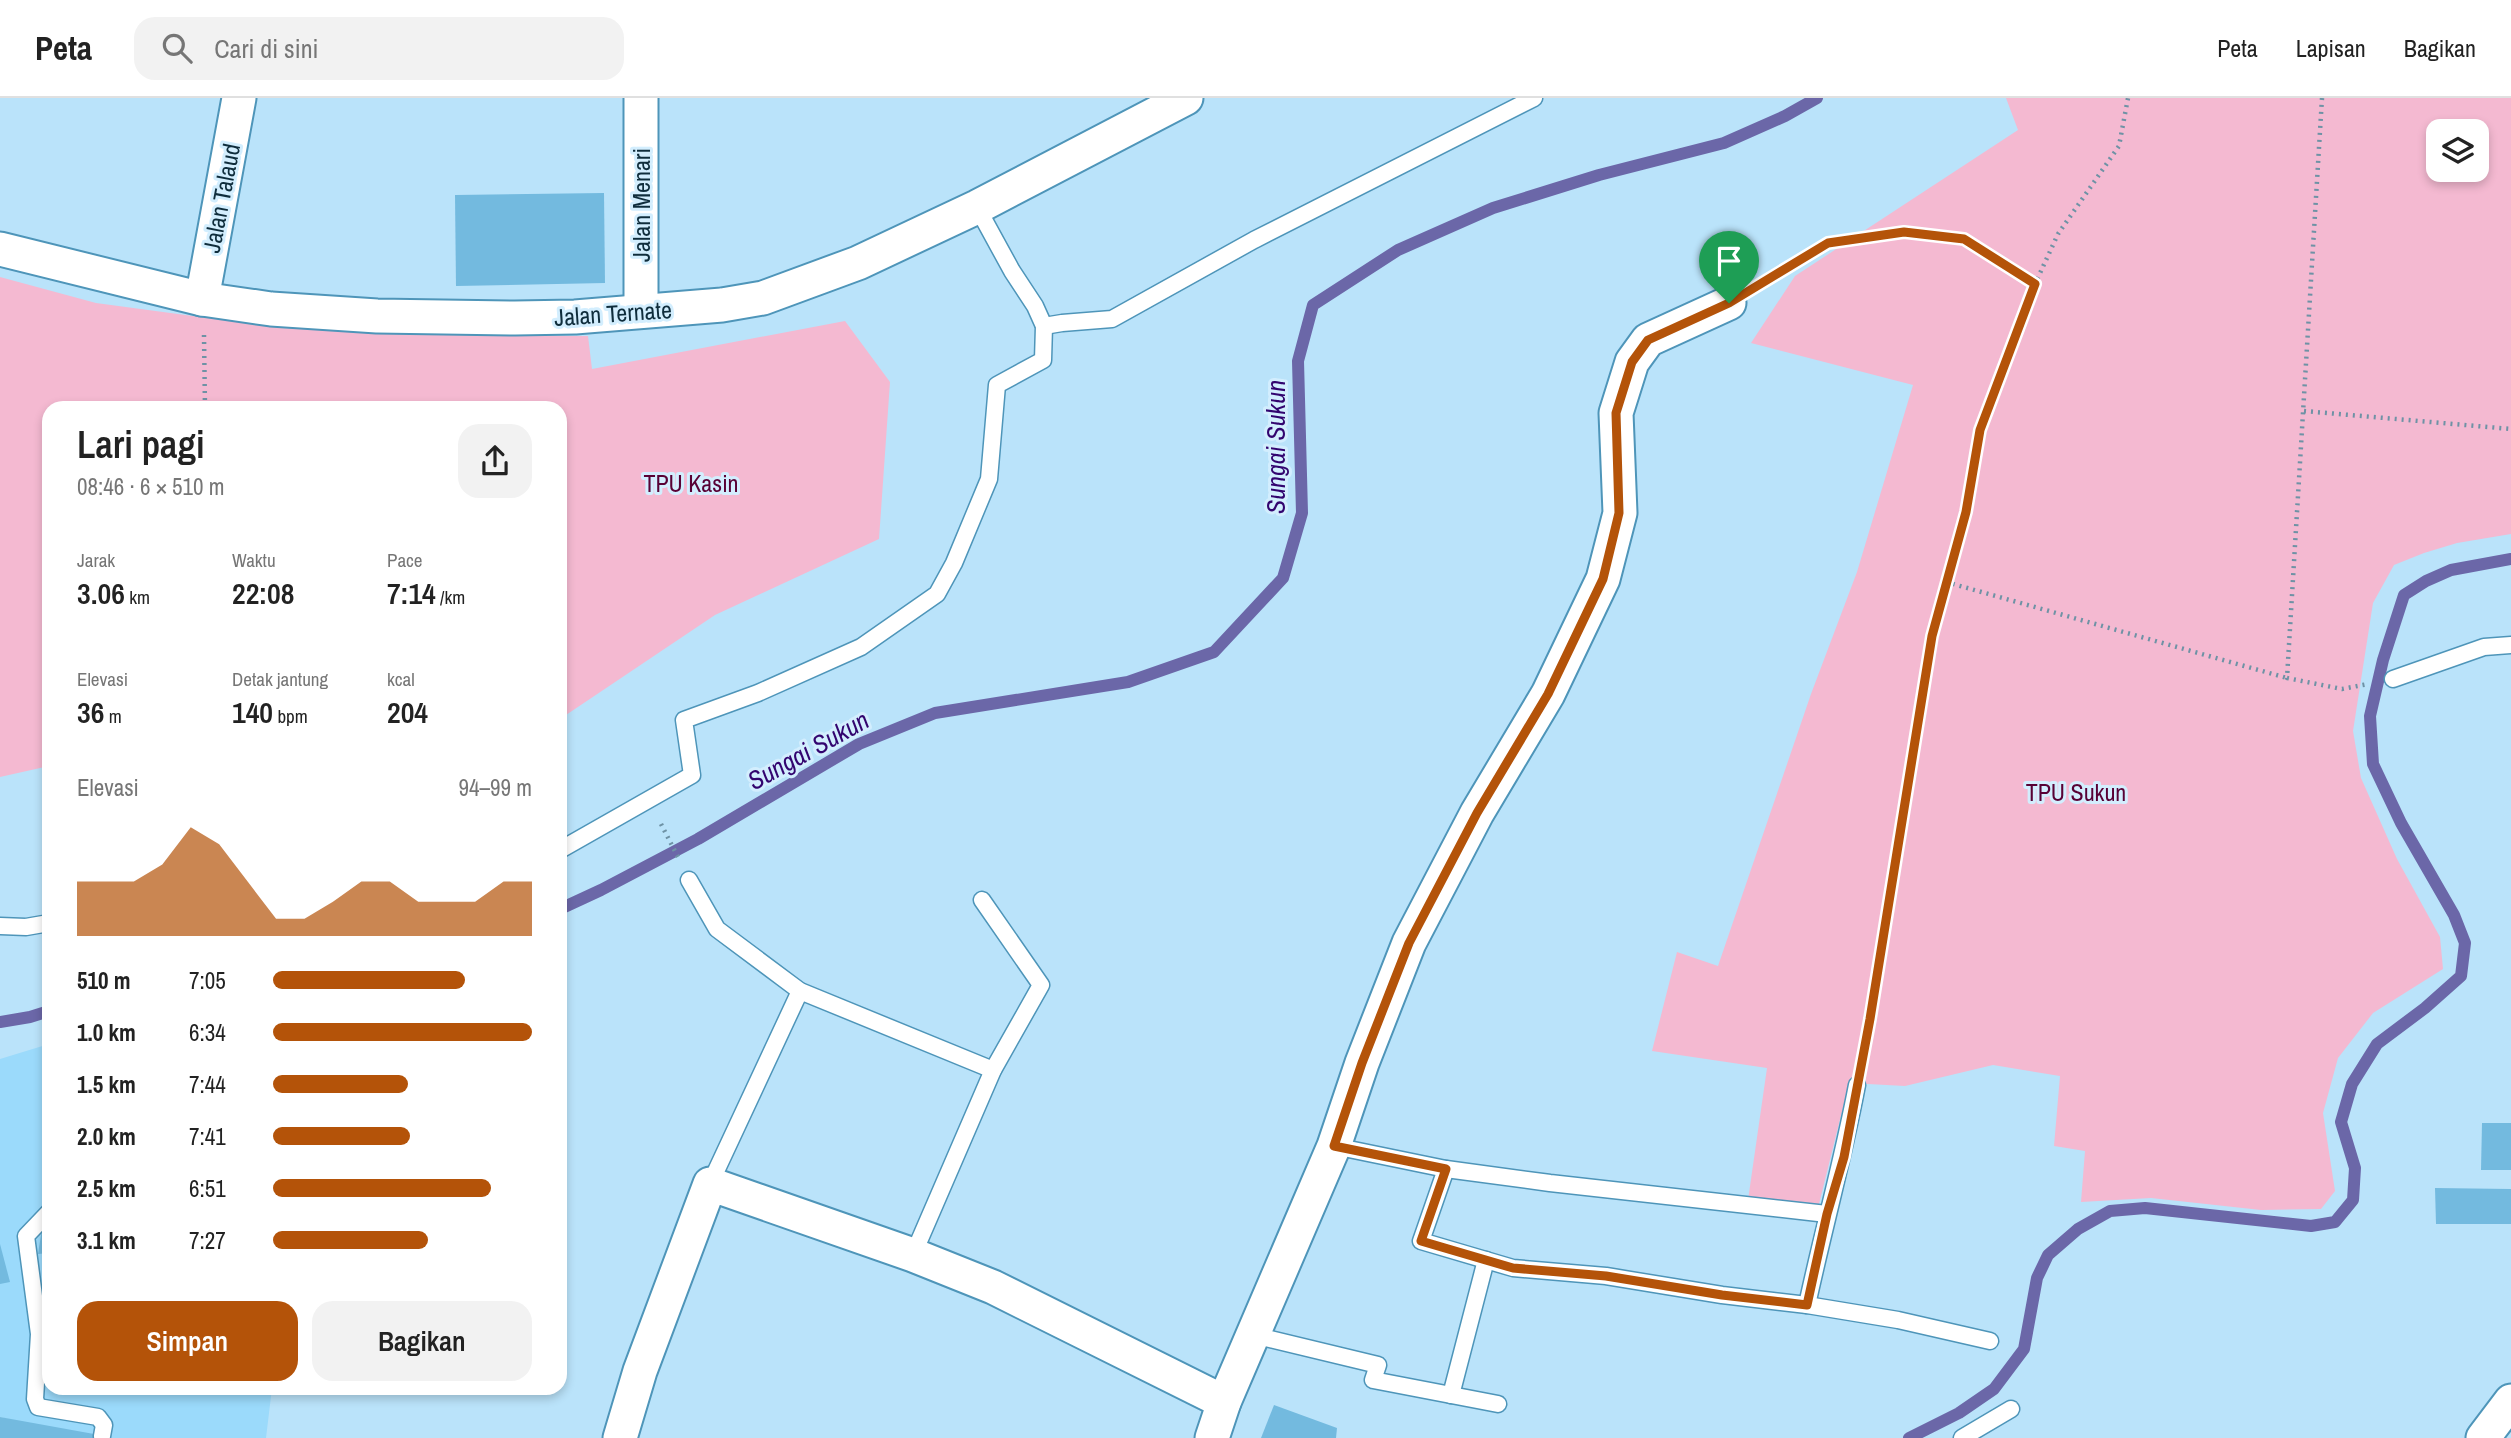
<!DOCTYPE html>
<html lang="id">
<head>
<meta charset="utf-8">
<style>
	body { margin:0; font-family:"Archivo Narrow",sans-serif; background:#f2f2f2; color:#222; height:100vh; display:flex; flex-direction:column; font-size:26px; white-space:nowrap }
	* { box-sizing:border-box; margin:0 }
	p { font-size:23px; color:#767676 }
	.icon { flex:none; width:38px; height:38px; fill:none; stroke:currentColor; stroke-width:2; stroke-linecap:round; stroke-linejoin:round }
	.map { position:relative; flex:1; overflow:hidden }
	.side { position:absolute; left:42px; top:303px; width:525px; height:994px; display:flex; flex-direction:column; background:#fff; border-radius:21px; box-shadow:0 4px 10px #0003 }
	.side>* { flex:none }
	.controls { position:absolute; left:2426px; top:21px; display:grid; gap:14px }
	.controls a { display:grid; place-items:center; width:63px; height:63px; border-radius:14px; background:#fff; box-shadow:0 4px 10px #0003; font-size:35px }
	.pin { position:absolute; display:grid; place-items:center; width:60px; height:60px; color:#fff; margin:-72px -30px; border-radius:50% 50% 50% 0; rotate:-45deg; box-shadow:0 0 7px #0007 }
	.pin .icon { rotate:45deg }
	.round { display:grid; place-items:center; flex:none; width:74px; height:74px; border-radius:21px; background:#f2f2f2 }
	.head { display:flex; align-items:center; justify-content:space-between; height:119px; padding:0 35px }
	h1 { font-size:38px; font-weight:600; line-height:52px }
	.metrics { display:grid; grid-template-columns:repeat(3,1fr); gap:10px; height:119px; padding:7px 35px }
	.metrics div { display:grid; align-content:center }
	.metrics b { font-size:30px; font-weight:600 }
	.metrics small { font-size:19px; font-weight:400 }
	.metrics p { font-size:19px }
	.chart { height:196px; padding:14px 35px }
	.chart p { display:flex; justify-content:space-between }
	.chart svg { width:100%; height:126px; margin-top:7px; fill:#b45309; opacity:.7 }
	.button { display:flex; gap:14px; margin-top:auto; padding:14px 35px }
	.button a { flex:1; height:80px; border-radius:21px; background:#b45309; color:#fff; font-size:28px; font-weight:600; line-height:80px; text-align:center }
	.button a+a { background:#f2f2f2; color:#222 }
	ul { padding:0 35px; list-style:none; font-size:23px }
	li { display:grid; grid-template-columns:112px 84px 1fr; align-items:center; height:52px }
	li i { height:18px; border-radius:9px; background:#b45309 }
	header { display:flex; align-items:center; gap:42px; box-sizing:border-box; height:98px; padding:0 35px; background:#fff; border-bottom:2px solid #e0e0e0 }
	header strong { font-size:33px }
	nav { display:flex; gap:38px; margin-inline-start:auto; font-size:24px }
	.search { width:490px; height:63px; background:#f2f2f2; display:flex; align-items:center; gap:18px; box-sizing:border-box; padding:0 24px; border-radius:21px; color:#767676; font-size:26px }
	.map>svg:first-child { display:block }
	.built { fill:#9bdafb }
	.green { fill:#f4b9d1; fill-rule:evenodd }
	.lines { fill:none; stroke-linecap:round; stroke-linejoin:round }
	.stream { stroke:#6b67a8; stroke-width:12 }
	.building { fill:#73badf }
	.service-casing { stroke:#4e95b9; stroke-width:19 }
	.minor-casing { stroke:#4e95b9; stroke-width:37 }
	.path { stroke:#6e92a5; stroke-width:4.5; stroke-dasharray:2 5; stroke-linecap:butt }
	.service { stroke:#fff; stroke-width:16 }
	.minor { stroke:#fff; stroke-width:33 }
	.route-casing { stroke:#fff; stroke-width:14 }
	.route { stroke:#b45309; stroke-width:9 }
	.labels { text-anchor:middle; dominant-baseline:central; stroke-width:6; stroke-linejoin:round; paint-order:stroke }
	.street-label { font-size:24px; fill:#0f2d3c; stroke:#d3eefe }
	.park-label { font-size:24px; fill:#580135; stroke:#d3eefe }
	.water-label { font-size:26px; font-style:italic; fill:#32046f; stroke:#d3eefe }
</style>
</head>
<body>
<header>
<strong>Peta</strong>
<div class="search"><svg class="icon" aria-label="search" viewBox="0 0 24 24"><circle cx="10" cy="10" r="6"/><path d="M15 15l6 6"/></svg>Cari di sini</div>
<nav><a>Peta</a><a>Lapisan</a><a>Bagikan</a></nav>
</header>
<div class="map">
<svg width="2511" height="1340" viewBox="0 0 2511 1340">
	<rect width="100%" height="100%" fill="#bae3fa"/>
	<polygon class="built" points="49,946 49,1290 272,1290 266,1340 87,1340 0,1319 0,961"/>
	<g class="green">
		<path d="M 2006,0 L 2511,0 L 2511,436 L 2457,445 L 2424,455 L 2394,467 L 2373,505 L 2353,633 L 2361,680 L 2397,761 L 2440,839 L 2443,871 L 2373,915 L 2338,960 L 2323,1015 L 2335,1093 L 2321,1111 L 2261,1112 L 2151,1100 L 2081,1104 L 2085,1053 L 2054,1048 L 2060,978 L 1993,967 L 1905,988 L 1849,985 L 1818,1110 L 1748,1102 L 1767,970 L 1652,953 L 1677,854 L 1718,868 L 1811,596 L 1857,474 L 1913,287 L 1751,245 L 1795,178 L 2018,32 ZM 2438,33 L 2476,33 L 2476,72 L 2438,72 Z"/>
		<polygon points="0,179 96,205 281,230 451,237 588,238 592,271 845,223 890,284 879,441 715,517 560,621 560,310 49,310 49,668 0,679"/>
	</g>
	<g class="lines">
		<g class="stream">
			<polyline points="560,811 601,792 698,741 859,646 935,615 1128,584 1214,554 1283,480 1302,415 1298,263 1313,207 1398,152 1493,110 1599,77 1724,45 1785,18 1817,0"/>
			<polyline points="0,924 30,919 49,913"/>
			<polyline points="1909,1340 1959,1315 1994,1291 2024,1251 2037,1180 2048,1157 2078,1131 2110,1113 2145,1110 2311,1128 2335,1124 2353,1102 2355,1070 2341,1024 2352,986 2377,946 2425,910 2461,878 2465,845 2454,817 2401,725 2373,666 2370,618 2383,562 2404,497 2426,483 2451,472 2511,461"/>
		</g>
	</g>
	<g class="building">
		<polygon points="604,95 605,185 456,188 455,97"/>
		<polygon points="2482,1025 2511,1025 2511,1072 2481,1072"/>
		<polygon points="2435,1090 2511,1091 2511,1126 2436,1126"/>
		<polygon points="49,1124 49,1155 38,1156 42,1131"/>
		<polygon points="0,1146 10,1184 0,1186"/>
		<polygon points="1274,1307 1337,1330 1336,1340 1261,1340"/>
		<polygon points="0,1319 105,1338 105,1340 0,1340"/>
	</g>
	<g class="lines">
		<defs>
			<g id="service">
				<polyline points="1044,228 1062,225 1112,221 1254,142 1534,0"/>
				<polyline points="2393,581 2484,549 2511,547"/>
				<polyline points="560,752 692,677 684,622 758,595 861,549 937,496 954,465 989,381 997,287 1043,262 1044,228 1035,208 1012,173 977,109"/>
				<polyline points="689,782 717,831 800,893 993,972"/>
				<polyline points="0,828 26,829 49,825"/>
				<polyline points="1334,1048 1446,1071 1550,1085 1827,1116"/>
				<polyline points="1446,1071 1421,1143 1513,1170 1606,1178 1722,1197 1807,1207 1898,1222 1990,1243"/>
				<polyline points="710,1086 800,893"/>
				<polyline points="49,1114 26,1138 39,1236 35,1301 38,1309 98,1319 104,1327 102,1338"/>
				<polyline points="913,1157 993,972 1041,887 982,802"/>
				<path d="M 1807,1207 C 1823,1133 1843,1061 1857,987"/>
				<polyline points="1253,1237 1378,1267 1373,1282 1498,1306"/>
				<polyline points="1451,1297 1486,1162"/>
				<polyline points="1962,1340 2011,1311"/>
			</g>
			<g id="minor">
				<polyline points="641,0 641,213"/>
				<polyline points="0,151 202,201 271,211 377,218 515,220 575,219 722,207 763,200 858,165 977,109 1186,0"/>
				<polyline points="202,201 239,0"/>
				<polyline points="620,1340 640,1273 710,1086 913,1157 993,1189 1224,1304"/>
				<polyline points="1212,1340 1224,1304 1334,1048 1362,965 1409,845 1477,715 1548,596 1603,481 1620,415 1616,315 1632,264 1648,242 1729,205"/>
				<polyline points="2483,1340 2511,1303"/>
			</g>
		</defs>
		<use href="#service" class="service-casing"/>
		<use href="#minor" class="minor-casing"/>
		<g class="path">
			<polyline points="2322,0 2287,580 2342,591 2368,586"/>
			<polyline points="1759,187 1828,145 1904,133 1964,141 2035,186 2058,136 2119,48 2128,0"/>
			<polyline points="204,237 205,310"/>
			<polyline points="2304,313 2511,331"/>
			<polyline points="1946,484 2287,580"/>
			<polyline points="661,726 678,759"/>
			<polyline points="1862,962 1932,538 1966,414 1980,332 2035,186"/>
		</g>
		<use href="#service" class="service"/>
		<use href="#minor" class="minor"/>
	</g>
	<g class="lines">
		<defs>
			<polygon id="route" points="1904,134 1964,141 2035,186 1980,332 1966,414 1932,538 1870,921 1844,1059 1827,1116 1807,1207 1722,1197 1606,1178 1513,1170 1421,1143 1446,1071 1334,1048 1362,965 1409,845 1477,715 1548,596 1603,481 1619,415 1616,315 1632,264 1648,242 1729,205 1828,145"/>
		</defs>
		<use href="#route" class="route-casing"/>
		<use href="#route" class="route"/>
	</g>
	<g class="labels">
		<g class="street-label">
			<text transform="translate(221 100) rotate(-79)">Jalan Talaud</text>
			<text transform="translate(641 107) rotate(-90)">Jalan Menari</text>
			<text transform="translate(613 215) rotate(-4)">Jalan Ternate</text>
		</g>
		<g class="park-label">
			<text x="691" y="385">TPU Kasin</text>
			<text x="2076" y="694">TPU Sukun</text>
		</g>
		<g class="water-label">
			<text transform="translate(1275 349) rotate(-90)">Sungai Sukun</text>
			<text transform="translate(808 652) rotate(-29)">Sungai Sukun</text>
		</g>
	</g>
</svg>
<div class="controls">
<a><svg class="icon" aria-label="layers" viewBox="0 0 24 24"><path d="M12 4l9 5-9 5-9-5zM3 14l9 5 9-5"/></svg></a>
</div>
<div class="pin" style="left:1729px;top:205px;background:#1e9e55"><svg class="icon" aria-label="arrive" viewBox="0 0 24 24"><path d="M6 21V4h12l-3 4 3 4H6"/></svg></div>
<section class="side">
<div class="head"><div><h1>Lari pagi</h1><p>08:46 · 6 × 510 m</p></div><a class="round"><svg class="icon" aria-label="share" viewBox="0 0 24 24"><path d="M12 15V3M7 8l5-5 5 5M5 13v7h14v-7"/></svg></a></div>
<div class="metrics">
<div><p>Jarak</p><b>3.06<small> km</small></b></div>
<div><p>Waktu</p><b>22:08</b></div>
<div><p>Pace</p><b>7:14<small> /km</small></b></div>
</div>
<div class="metrics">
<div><p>Elevasi</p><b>36<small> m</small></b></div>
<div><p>Detak jantung</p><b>140<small> bpm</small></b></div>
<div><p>kcal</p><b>204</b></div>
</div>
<div class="chart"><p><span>Elevasi</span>94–99 m</p>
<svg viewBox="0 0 160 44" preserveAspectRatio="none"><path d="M0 44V25L10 25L20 25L30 19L40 6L50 12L60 25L70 38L80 38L90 32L100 25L110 25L120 32L130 32L140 32L150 25L160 25V44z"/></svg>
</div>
<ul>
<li><b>510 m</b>7:05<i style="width:74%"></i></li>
<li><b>1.0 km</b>6:34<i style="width:100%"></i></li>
<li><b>1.5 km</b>7:44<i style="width:52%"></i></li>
<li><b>2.0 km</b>7:41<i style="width:53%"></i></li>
<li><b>2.5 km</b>6:51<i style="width:84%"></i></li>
<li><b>3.1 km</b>7:27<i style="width:60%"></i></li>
</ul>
<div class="button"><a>Simpan</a><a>Bagikan</a></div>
</section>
</div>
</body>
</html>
